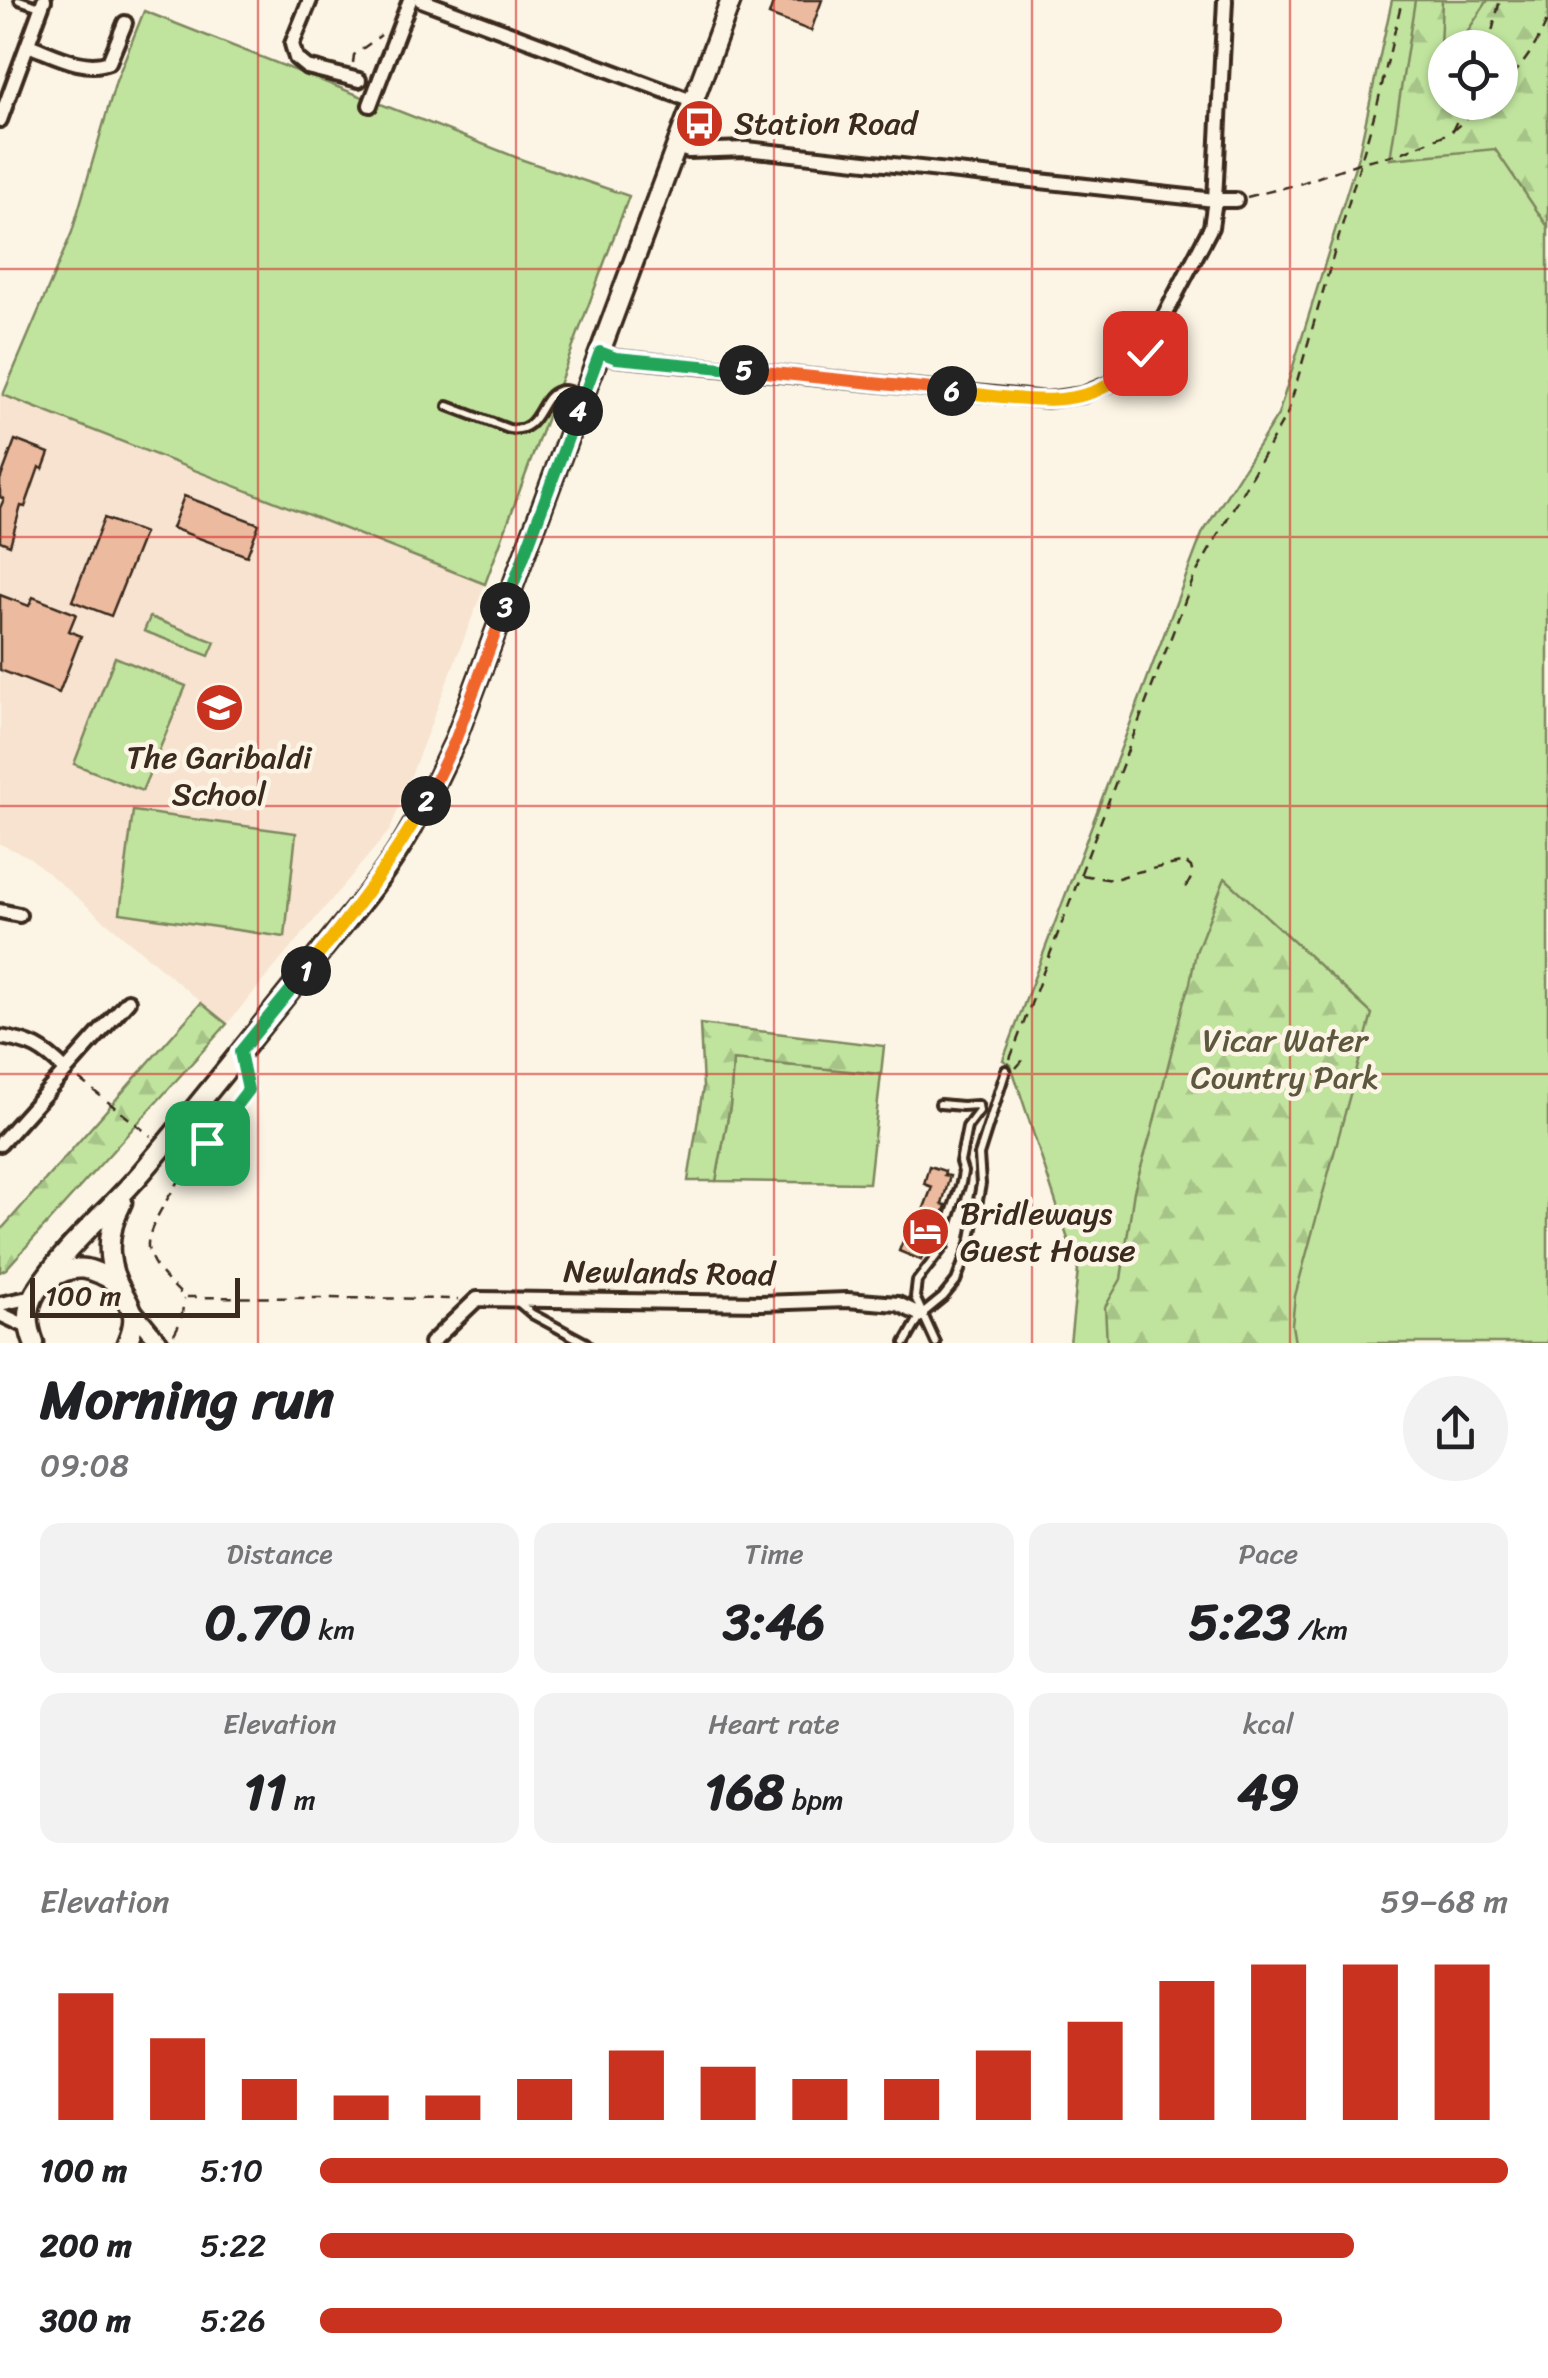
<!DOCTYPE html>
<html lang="en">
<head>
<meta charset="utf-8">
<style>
	body { margin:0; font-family:Sriracha,sans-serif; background:#f2f2f2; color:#202124; height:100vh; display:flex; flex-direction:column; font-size:38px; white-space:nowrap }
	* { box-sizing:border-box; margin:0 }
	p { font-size:32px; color:#757577 }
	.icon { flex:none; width:55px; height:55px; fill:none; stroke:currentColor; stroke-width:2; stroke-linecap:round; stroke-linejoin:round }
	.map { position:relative; height:1343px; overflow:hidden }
	.sheet { display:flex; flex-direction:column; background:#fff; flex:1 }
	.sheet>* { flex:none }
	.buttons { position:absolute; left:1428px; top:30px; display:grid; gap:20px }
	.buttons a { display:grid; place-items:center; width:90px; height:90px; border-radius:50%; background:#fff; box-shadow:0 2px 8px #0004; font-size:50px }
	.scale { position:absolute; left:30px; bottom:25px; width:210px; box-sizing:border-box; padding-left:10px; border:5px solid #3b2a1e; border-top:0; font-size:28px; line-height:35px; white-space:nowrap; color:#3b2a1e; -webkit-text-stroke:8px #fcf5e5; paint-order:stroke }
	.pin { position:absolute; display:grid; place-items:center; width:85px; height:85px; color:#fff; margin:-42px; border-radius:20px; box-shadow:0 5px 15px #0006 }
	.km { position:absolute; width:50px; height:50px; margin:-25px; border-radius:50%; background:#222; color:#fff; font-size:28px; line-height:50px; text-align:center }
	.round { display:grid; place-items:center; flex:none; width:105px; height:105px; border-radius:52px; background:#f2f2f2 }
	.head { display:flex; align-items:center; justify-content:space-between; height:170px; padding:0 40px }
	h1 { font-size:55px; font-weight:700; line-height:75px }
	.figures { display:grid; grid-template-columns:repeat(3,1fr); gap:15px; height:170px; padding:10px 40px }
	.figures div { display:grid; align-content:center; border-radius:20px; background:#f2f2f2; text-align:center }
	.figures b { font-size:50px; font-weight:700 }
	.figures small { font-size:28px; font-weight:400 }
	.figures p { font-size:28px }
	.chart { height:280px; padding:20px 40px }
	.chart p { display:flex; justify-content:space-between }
	.chart svg { width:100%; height:180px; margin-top:10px; stroke:#c8321e; stroke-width:6 }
	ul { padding:0 40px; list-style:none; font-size:32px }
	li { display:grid; grid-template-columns:160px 120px 1fr; align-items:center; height:75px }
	li i { height:25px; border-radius:12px; background:#c8321e }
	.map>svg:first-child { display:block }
	.built { fill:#f7e3d0 }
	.green { fill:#c0e49e; stroke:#7e875e; stroke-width:2.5; fill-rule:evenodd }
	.forest { fill:url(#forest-firs); stroke:#7e875e; stroke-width:2.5 }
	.building { fill:#ecba9e; stroke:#3b2a1e; stroke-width:2.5 }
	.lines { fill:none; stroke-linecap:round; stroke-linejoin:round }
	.service-casing { stroke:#3b2a1e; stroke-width:14 }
	.minor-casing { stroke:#3b2a1e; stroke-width:20 }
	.tertiary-casing { stroke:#3b2a1e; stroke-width:22 }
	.secondary-casing { stroke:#3b2a1e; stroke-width:25 }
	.path { stroke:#3b2a1e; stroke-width:2.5; stroke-dasharray:10 8; stroke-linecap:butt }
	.service { stroke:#fcf5e5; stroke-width:6 }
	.minor { stroke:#fcf5e5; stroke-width:12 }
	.tertiary { stroke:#fcf5e5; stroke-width:15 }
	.secondary { stroke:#fcf5e5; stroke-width:18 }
	.split-1-casing { stroke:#fff; stroke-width:20 }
	.split-2-casing { stroke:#fff; stroke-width:20 }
	.split-3-casing { stroke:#fff; stroke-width:20 }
	.split-4-casing { stroke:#fff; stroke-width:20 }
	.split-5-casing { stroke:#fff; stroke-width:20 }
	.split-6-casing { stroke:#fff; stroke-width:20 }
	.split-7-casing { stroke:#fff; stroke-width:20 }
	.split-1 { stroke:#22a559; stroke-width:12 }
	.split-2 { stroke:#f5b400; stroke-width:12 }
	.split-3 { stroke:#f0652b; stroke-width:12 }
	.split-4 { stroke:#22a559; stroke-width:12 }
	.split-5 { stroke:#22a559; stroke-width:12 }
	.split-6 { stroke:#f0652b; stroke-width:12 }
	.split-7 { stroke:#f5b400; stroke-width:12 }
	.grid { fill:none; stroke:#d62828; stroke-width:2.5; stroke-opacity:0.55 }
	.labels { text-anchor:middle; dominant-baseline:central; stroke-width:9; stroke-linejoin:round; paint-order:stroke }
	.poi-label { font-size:32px; fill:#3b2a1e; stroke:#fcf5e5; text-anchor:start }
	.park-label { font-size:32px; fill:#5c583e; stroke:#fcf5e5 }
	.street-label { font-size:32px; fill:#3b2a1e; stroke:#fcf5e5 }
</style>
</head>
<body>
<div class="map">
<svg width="1548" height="1343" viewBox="0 0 1548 1343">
	<defs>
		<pattern id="forest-firs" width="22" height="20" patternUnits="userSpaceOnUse" patternTransform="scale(2.5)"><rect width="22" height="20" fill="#c0e49e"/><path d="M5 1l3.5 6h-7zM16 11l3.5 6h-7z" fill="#a6c488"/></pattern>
	</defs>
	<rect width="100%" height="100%" fill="#fcf5e5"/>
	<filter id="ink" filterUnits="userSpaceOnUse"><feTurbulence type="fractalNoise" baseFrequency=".01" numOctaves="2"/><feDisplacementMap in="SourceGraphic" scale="20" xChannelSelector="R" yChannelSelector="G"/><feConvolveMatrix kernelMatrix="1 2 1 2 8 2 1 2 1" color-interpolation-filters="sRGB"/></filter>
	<g filter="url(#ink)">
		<polygon class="built" points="0,394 485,584 390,830 227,1024 29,857 0,844"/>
		<g class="green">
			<path d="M 1392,0 L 1548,0 L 1548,1343 L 1070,1343 L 1078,1270 L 1011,1065 L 1003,1060 L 1202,534 L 1278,415 L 1359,153 ZM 1445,48 L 1500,48 L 1500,102 L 1445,102 Z"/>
			<polygon points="144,11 523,160 629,196 485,584 3,395 72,232 116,81"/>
			<polygon points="150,617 215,642 209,656 144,631"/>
			<polygon points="115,657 186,686 142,791 74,764"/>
			<polygon points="133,811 296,833 285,937 120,913"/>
			<polygon points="733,1060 881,1074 869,1183 716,1181 730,1106"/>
		</g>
		<g class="forest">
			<polygon points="1415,0 1442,0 1439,72 1445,65 1445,102 1500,102 1500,48 1457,47 1488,0 1548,0 1548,227 1495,149 1390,159"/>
			<polygon points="1225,878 1372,1014 1295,1296 1292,1325 1295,1343 1107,1343 1105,1307 1121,1279 1134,1191 1152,1130 1184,1001 1190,983 1196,952"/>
			<polygon points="201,1003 227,1024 6,1269 0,1272 0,1231"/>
			<polygon points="700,1024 884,1046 881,1074 733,1060 730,1106 716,1181 688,1181 703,1088"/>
		</g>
		<g class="building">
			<polygon points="774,0 822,0 811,31 769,15"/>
			<polygon points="15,440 49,453 43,469 39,467 25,507 21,506 10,545 0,541 0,508 4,499 0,497 0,480"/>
			<polygon points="184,496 259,524 247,556 172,528"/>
			<polygon points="104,518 144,533 111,616 72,601"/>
			<polygon points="0,595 29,606 33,597 76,614 69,631 81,636 59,693 0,670"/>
			<polygon points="929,1166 945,1171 944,1175 950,1176 942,1204 946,1205 941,1223 936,1221 921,1260 899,1251 905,1236 912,1239 932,1187 924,1184"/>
		</g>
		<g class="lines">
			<defs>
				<g id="service">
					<polyline points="19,0 40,7"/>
					<path d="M 448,406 L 509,429 C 541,434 538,397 558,391 C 565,388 575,393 582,396"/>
					<polyline points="519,1303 532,1314 586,1343"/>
					<polyline points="905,1343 921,1315 943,1297 956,1281 970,1244 981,1184 979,1155 1006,1070"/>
					<polyline points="936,1343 915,1297 917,1281 944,1246 947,1226 961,1183 963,1172 960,1162 967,1127 979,1111 978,1105 962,1106 940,1104"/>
				</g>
				<g id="minor">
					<polyline points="310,0 292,44 296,58 307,67 359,80"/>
					<polyline points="421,0 692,101"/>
					<path d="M 28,45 C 53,54 84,72 109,62 L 125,23"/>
					<polyline points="370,105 410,0"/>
					<polyline points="0,120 44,0"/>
					<polyline points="675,146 689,151 746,149 1215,200 1236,200"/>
					<polyline points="600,352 616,358 1047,400 1083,395 1114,382 1145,353 1211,227 1215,200 1225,0"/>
					<polyline points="0,911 19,915"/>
					<path d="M 0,1037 C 31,1042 43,1048 65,1070"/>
					<polyline points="0,1144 128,1001"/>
					<polyline points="0,1304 33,1297"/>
					<polyline points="0,1314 28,1327"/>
					<polyline points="431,1343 477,1299 761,1303 847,1300 898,1304 921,1315"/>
				</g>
				<polyline id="tertiary" points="132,1309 160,1343"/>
				<g id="secondary">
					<path d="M 122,1202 C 109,1227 105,1255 117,1282 C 129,1307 141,1311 127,1343"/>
					<path d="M 49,1279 C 76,1262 91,1267 117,1283"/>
					<path d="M 34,1343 C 27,1325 26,1309 36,1292 C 64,1247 108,1212 142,1172 C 200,1104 255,1034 311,964 C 342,925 377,886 403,843 C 423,810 439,775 455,741 L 731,0"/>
				</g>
			</defs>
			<use href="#service" class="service-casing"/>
			<use href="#minor" class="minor-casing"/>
			<use href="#tertiary" class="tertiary-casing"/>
			<use href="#secondary" class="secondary-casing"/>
			<g class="path">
				<polyline points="1488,48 1500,0"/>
				<polyline points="353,63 354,55 381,35"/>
				<path d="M 1500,89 C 1520,69 1539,44 1548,17"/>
				<polyline points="1452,131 1466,102"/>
				<polyline points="1247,197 1299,184 1361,162 1401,153 1451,132 1486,102"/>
				<polyline points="1082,875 1112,880 1137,872 1185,862 1191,867 1193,875 1183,892"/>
				<polyline points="1010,1059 1194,577 1288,412 1378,102 1402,0"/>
				<polyline points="1016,1068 1023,1060"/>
				<path d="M 244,1074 L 248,1090 C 226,1119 145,1215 148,1247 C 151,1268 171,1283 184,1297 L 458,1299"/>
				<polyline points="79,1079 151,1136"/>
				<polyline points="174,1334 181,1321 184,1299"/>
			</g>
			<use href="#service" class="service"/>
			<use href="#minor" class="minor"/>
			<use href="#tertiary" class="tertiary"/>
			<use href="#secondary" class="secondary"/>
		</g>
	</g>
	<g class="lines" filter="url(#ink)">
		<defs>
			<polyline id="split-1" points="207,1143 248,1090 240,1052 306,971"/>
			<path id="split-2" d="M 306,971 C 350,915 392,863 426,801"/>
			<polyline id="split-3" points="426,801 455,741 505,607"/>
			<polyline id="split-4" points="505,607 578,411"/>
			<polyline id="split-5" points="578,411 600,352 616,358 744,370"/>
			<polyline id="split-6" points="744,370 952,391"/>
			<path id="split-7" d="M 952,391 C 1004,396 1070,413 1116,380 C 1126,373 1135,362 1145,353"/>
		</defs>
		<use href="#split-1" class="split-1-casing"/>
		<use href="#split-2" class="split-2-casing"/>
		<use href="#split-3" class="split-3-casing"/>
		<use href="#split-4" class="split-4-casing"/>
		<use href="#split-5" class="split-5-casing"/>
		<use href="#split-6" class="split-6-casing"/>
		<use href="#split-7" class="split-7-casing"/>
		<use href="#split-1" class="split-1"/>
		<use href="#split-2" class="split-2"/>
		<use href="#split-3" class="split-3"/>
		<use href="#split-4" class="split-4"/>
		<use href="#split-5" class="split-5"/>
		<use href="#split-6" class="split-6"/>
		<use href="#split-7" class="split-7"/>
	</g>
	<path class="grid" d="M 258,0 L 258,1343M 516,0 L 516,1343M 774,0 L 774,1343M 1032,0 L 1032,1343M 1290,0 L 1290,1343M 0,269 L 1548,269M 0,537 L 1548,537M 0,806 L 1548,806M 0,1074 L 1548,1074"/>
	<defs>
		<symbol id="bus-disc" viewBox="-11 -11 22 22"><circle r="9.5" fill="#c8321e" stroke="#fcf5e5"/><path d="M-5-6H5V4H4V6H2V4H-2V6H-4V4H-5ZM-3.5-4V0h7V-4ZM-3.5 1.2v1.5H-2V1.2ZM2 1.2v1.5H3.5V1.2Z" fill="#fff"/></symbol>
		<symbol id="school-disc" viewBox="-11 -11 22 22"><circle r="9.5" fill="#c8321e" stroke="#fcf5e5"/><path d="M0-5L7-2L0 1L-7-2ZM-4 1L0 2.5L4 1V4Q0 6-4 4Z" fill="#fff"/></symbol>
		<symbol id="hotel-disc" viewBox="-11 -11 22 22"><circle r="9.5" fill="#c8321e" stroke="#fcf5e5"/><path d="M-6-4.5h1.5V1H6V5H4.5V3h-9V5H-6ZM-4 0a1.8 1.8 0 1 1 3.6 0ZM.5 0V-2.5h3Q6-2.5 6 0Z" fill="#fff"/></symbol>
	</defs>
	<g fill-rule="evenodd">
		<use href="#bus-disc" x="672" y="96" width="55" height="55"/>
		<use href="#school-disc" x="192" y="680" width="55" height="55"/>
		<use href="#hotel-disc" x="898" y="1204" width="55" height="55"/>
	</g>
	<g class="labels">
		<g class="poi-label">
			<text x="734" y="123">Station Road</text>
			<text x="219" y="757" text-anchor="middle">The Garibaldi<tspan x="219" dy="37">School</tspan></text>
			<text x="960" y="1213">Bridleways<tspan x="960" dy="37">Guest House</tspan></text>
		</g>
		<g class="park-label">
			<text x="1285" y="1040">Vicar Water<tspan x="1285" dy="37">Country Park</tspan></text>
		</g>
		<g class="street-label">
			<text transform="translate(669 1273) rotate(1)">Newlands Road</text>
		</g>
	</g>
</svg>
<div class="buttons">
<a><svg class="icon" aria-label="locate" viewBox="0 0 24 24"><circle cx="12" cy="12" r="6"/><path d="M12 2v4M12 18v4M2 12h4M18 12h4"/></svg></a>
</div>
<div class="scale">100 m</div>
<div class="pin" style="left:207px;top:1143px;background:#1e9e55"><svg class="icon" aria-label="arrive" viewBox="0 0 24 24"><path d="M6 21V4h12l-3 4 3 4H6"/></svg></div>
<div class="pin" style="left:1145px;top:353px;background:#d93025"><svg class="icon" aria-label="check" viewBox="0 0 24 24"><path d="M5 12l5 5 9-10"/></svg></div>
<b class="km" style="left:306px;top:971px">1</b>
<b class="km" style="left:426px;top:801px">2</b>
<b class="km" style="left:505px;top:607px">3</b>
<b class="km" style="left:578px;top:411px">4</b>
<b class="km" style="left:744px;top:370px">5</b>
<b class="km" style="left:952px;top:391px">6</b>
</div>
<section class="sheet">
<div class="head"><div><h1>Morning run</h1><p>09:08</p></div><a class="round"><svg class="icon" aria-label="share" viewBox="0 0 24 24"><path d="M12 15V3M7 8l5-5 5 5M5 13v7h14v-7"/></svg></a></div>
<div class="figures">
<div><p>Distance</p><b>0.70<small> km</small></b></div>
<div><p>Time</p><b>3:46</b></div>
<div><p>Pace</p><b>5:23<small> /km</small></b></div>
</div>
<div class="figures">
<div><p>Elevation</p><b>11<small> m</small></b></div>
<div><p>Heart rate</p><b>168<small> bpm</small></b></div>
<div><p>kcal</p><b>49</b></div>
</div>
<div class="chart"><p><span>Elevation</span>59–68 m</p>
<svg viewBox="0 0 160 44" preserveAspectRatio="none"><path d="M5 44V13M15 44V24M25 44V34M35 44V38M45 44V38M55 44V34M65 44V27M75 44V31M85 44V34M95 44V34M105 44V27M115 44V20M125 44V10M135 44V6M145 44V6M155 44V6"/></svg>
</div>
<ul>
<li><b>100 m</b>5:10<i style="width:100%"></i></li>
<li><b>200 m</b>5:22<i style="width:87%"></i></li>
<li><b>300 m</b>5:26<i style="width:81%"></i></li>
</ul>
</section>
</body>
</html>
